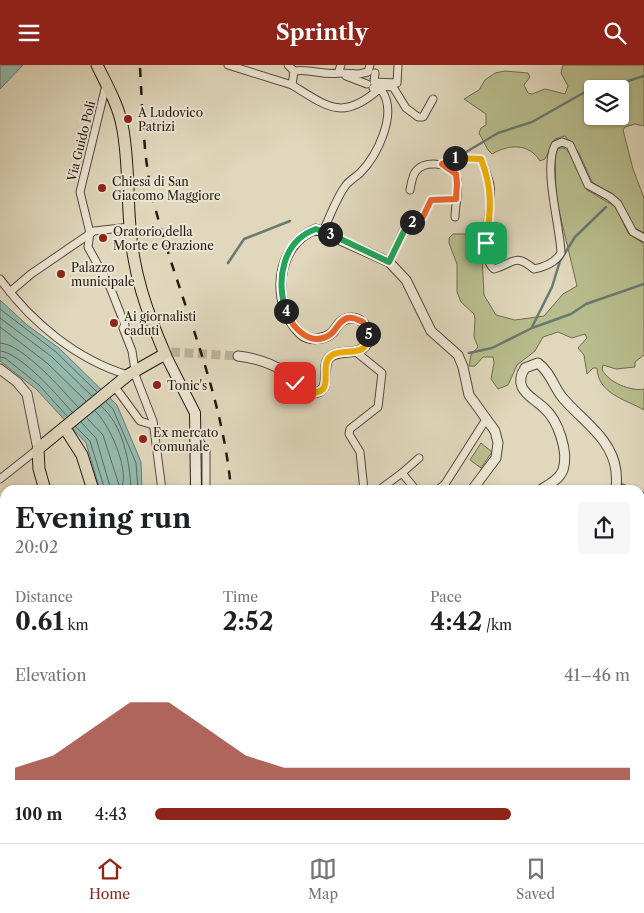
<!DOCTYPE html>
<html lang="en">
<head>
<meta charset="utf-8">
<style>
	body { margin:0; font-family:"Libre Caslon Text",serif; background:#f6f6f6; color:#202124; height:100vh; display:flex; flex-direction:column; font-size:19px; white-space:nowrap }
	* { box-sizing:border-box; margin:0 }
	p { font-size:16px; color:#757577 }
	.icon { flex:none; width:28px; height:28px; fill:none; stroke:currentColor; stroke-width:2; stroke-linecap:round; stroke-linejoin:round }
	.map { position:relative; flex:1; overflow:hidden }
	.side { position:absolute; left:0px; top:420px; width:645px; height:359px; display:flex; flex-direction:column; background:#fff; border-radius:15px 15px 0 0; box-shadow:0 1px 4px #0004 }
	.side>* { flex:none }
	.fabs { position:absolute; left:584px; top:15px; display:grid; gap:10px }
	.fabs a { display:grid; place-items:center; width:45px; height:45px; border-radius:5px; background:#fff; box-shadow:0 1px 4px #0004; font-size:25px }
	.pin { position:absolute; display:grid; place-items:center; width:42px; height:42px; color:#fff; margin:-21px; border-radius:10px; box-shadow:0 2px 8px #0006 }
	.km { position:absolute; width:25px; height:25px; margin:-12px; border-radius:50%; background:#222; color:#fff; font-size:14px; line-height:25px; text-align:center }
	.round { display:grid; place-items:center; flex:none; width:52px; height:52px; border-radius:5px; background:#f6f6f6 }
	.overview { display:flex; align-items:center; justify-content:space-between; height:85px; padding:0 15px }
	h1 { font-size:28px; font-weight:700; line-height:38px }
	.stats { display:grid; grid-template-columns:repeat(3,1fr); gap:8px; height:85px; padding:5px 15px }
	.stats div { display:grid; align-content:center }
	.stats b { font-size:25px; font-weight:700 }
	.stats small { font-size:14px; font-weight:400 }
	.stats p { font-size:14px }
	.chart { height:140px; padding:10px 15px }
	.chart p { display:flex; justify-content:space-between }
	.chart svg { width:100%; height:90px; margin-top:5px; fill:#8f2418; opacity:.7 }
	ul { padding:0 15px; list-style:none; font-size:16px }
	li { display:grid; grid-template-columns:80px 60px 1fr; align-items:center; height:38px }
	li i { height:12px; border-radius:6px; background:#8f2418 }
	header { display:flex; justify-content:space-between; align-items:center; height:65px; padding:0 15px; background:#8f2418; color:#fff; font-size:22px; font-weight:700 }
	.dock { display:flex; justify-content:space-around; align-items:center; height:70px; border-top:1px solid #e0e0e0; background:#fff; font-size:14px; color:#757577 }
	.dock a { display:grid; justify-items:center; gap:2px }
	.dock .selected { color:#8f2418 }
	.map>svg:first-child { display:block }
	.green { fill:#b8bd8d; stroke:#6e6c50; fill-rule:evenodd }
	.water { fill:#94baae; stroke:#687a70 }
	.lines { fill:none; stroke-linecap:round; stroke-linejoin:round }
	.shore { stroke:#5c6a61; stroke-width:1 }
	.stream { stroke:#687a70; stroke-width:2.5 }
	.tertiary-tunnel { stroke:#bbb19a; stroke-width:9; stroke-dasharray:9 4.5; stroke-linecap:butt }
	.minor-casing { stroke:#544a3e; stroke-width:9 }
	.tertiary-casing { stroke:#544a3e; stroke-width:11 }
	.secondary-casing { stroke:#251b14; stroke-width:12 }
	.primary-casing { stroke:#251b14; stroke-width:13 }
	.minor { stroke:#ebe5d3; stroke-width:7 }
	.tertiary { stroke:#ebe5d3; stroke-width:9 }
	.secondary { stroke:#ebe5d3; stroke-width:10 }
	.primary { stroke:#e0d7bc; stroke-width:11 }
	.rail { stroke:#251b14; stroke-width:2.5; stroke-dasharray:9 9; stroke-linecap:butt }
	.split-1-casing { stroke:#fff; stroke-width:10 }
	.split-2-casing { stroke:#fff; stroke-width:10 }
	.split-3-casing { stroke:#fff; stroke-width:10 }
	.split-4-casing { stroke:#fff; stroke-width:10 }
	.split-5-casing { stroke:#fff; stroke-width:10 }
	.split-6-casing { stroke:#fff; stroke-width:10 }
	.split-1 { stroke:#f5b400; stroke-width:6 }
	.split-2 { stroke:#f0652b; stroke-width:6 }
	.split-3 { stroke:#22a559; stroke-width:6 }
	.split-4 { stroke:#22a559; stroke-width:6 }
	.split-5 { stroke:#f0652b; stroke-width:6 }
	.split-6 { stroke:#f5b400; stroke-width:6 }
	.poi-dot { fill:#8f2418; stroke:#ebe5d3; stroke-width:2 }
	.labels { text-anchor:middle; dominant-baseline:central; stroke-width:4; stroke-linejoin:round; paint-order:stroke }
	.poi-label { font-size:12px; fill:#251b14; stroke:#ebe5d3; text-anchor:start }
	.street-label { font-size:12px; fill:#251b14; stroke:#ebe5d3 }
</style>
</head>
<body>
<header><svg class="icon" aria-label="menu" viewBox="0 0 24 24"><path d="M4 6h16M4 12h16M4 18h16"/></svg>Sprintly<svg class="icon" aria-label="search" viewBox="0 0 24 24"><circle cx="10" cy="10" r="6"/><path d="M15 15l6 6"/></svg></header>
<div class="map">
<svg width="644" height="778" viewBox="0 0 644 778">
	<rect width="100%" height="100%" fill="#e0d7bc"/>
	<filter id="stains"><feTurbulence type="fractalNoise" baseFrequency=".004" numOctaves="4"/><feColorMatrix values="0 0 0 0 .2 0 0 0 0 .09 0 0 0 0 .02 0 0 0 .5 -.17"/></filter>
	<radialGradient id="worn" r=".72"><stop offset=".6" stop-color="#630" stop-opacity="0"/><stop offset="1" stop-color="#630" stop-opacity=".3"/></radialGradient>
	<g class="green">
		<path d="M 563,0 L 644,0 L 644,61 L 635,59 L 625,62 L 623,65 L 633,104 L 644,133 L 644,168 L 635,163 L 619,136 L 592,117 L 579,88 L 565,71 L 555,74 L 545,94 L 540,96 C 529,78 509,79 492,89 L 488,85 L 479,68 L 481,63 L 486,60 L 486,49 L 464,34 L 479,25 L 485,15 L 495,8 L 505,6 L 528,8 L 530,12 L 524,20 L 528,28 L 532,29 L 545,24 L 565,29 L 568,21 L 561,8 ZM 592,24 L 620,24 L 620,51 L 592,51 Z"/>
		<path d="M 559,83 L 564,83 L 569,87 L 587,125 L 616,142 L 628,168 L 644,179 L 644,290 L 635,297 L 635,302 L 616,304 L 603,300 L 602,304 C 607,317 632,327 644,324 L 644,345 C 625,334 598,329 597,303 L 593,303 L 587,309 L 584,290 L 578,283 L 587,273 L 585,269 L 572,273 L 558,267 L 543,272 L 535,286 L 517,300 L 508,320 L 498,324 L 491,314 L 494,298 L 493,292 L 483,292 L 475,301 L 469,301 L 471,290 L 478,282 L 474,272 L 475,254 L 474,249 L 461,237 L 457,227 L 457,199 L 449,178 L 449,173 L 453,169 L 476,169 L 481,172 L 484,230 L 496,250 L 515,255 L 544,251 L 563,229 L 577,221 L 556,133 L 555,88 Z"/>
		<polygon points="481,378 492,387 481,403 470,395"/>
		<polygon points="169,774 364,774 364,778 317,776 314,778 168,778"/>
	</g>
	<g class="water">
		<polygon points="0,0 23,0 0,24"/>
		<polygon points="0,235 27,260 59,283 117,340 141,397 142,425 100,425 86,378 36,324 0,296"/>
		<polygon points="5,756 5,774 65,774 60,778 0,778 0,762"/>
	</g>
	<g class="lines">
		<g class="shore">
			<polyline points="0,244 56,287 97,327"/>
			<polyline points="0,253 52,292 92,331"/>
			<polyline points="0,262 47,298 86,336"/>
			<path d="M 0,278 C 23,279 62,325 78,342"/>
			<path d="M 0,286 C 20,287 59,332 72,347"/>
			<polyline points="0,292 5,293 39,320 67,351"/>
			<polyline points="106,337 113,344 136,398 138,425"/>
			<path d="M 101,341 C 123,360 130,397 131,425"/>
			<path d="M 87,353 L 103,370 L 119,420 L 122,421 C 129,404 109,358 95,346"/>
			<polyline points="81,357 96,373 111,425"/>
			<polyline points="76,362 90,376 105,425"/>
		</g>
		<g class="stream">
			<polyline points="461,90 498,68 532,57 592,23 615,20 644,11"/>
			<polyline points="228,198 244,174 290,156"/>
			<polyline points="532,262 552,222 560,196 575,172 606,142"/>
			<polyline points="469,288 492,283 532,263 571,249 586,239 644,219"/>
			<polyline points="621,419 635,425"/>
			<polyline points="640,427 644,428"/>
		</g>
		<polyline class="tertiary-tunnel" points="171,287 238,291"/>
		<defs>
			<g id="minor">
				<polyline points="228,0 292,20"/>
				<path d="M 288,0 L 294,6 L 292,20 C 328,42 342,56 378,25 L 382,26 C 398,49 377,91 360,108 C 356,112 350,115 346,120 C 336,133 330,152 323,166"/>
				<path d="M 294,6 C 310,3 323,11 338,8 L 341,0"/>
				<polyline points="338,8 359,9 368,7 370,0"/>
				<polyline points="375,8 374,17 397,18 398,0"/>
				<polyline points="346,11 367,19"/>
				<polyline points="106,20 80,127 90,168 88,182 110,222 125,260 123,263 132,286 136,312 153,356 162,425"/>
				<polyline points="373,23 380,21 393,22 406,43 418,52 423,52 433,34"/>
				<path d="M 442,99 L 455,93 L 481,94 C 484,102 488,111 490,120 C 494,141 477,190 494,204 C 513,199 514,187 534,204 C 545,202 555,198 561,188 C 560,160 543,104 555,80 L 562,77 L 570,80 L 588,120 L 610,132 L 618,139 L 633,167 L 644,173"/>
				<path d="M 410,125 C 411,120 412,111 416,106 C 424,96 448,97 455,108 C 461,118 455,140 455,152"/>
				<polyline points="389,197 405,162 423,152 431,135 455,134"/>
				<path d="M 0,214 C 31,257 77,295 128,310"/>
				<polyline points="10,227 31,209 94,166 130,162"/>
				<polyline points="356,287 382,308 378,342 350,364 349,369 360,387 364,425"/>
				<polyline points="115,322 140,356 153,360"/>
				<polyline points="197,373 206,385 206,425"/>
				<polyline points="0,414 38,384"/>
				<polyline points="386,425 383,422 402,408"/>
				<polyline points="416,425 402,408 419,393"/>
				<polyline points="438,425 445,419 485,356"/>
				<polyline points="0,553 5,556"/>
				<polyline points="0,671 5,678"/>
				<polyline points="71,778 75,774"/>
				<polyline points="310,778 312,774"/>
				<polyline points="324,778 328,774"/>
			</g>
			<g id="tertiary">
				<path d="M 238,291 C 256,293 271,298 287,308 C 297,316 297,329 312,328 C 334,328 320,303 329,293 C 339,282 363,294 368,275 C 371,262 359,249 346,254 C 338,257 337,262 333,267 C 325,275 309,276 301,269 C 270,241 275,179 316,164 L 389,197 L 406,215 L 431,266 L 458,290 L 463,302 L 469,330 L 495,366 L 498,378 L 496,393 L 472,425"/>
				<polyline points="0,304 17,317 27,329 38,384"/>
				<path d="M 540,425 C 548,420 559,415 563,405 C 569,387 558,355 544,343 C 537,336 526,331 522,322 C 519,315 521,309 525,303 L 538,298 C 550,307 553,320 562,332 C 582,356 612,373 616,406 C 616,413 618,418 615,425"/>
				<polyline points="640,538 644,534"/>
			</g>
			<g id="secondary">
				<polyline points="165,289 195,348 196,425"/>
				<polyline points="116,778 120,774"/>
			</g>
			<g id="primary">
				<polyline points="68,368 82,390 93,425"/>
				<path d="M 45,425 L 39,404 L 38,384 L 128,310 L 165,289 C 147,247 133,208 130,162 C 127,128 129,93 122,60 C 118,39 106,19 97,0"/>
				<polyline points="0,604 5,594"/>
				<polyline points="0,756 5,750"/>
			</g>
		</defs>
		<use href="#minor" class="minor-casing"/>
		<use href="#tertiary" class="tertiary-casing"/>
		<use href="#secondary" class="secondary-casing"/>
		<use href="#primary" class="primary-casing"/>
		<use href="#minor" class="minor"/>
		<use href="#tertiary" class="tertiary"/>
		<use href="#secondary" class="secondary"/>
		<use href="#primary" class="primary"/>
		<g class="rail">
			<path d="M 140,3 C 143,51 143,99 156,146 C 181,239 223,328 231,425"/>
			<polyline points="148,778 150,774"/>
		</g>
	</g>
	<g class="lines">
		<defs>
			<path id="split-1" d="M 455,93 L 481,94 C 493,124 491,146 486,178"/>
			<polyline id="split-2" points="412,157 423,152 431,135 456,134 457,119 456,109 442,99 455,93"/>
			<polyline id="split-3" points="330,169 389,197 406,162 412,157"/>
			<path id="split-4" d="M 286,246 C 276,215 282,176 316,164 L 330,169"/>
			<path id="split-5" d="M 286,246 C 293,264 311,283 331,269 C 337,264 339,255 348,253 C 354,252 358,255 363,257 L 368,269"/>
			<path id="split-6" d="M 295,318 L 303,327 C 342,333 315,301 332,290 C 345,282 368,295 368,269"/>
		</defs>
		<use href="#split-1" class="split-1-casing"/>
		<use href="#split-2" class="split-2-casing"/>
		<use href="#split-3" class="split-3-casing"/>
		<use href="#split-4" class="split-4-casing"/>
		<use href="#split-5" class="split-5-casing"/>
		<use href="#split-6" class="split-6-casing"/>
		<use href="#split-1" class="split-1"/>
		<use href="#split-2" class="split-2"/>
		<use href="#split-3" class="split-3"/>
		<use href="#split-4" class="split-4"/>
		<use href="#split-5" class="split-5"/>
		<use href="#split-6" class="split-6"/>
	</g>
	<g class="poi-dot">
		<circle cx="128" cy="54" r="5"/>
		<circle cx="102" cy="123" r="5"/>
		<circle cx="103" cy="173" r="5"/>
		<circle cx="61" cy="209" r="5"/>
		<circle cx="114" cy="258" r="5"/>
		<circle cx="157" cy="320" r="5"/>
		<circle cx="143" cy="374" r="5"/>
	</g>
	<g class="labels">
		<g class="poi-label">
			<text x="138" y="47">A Ludovico<tspan x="138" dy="14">Patrizi</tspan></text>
			<text x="112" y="116">Chiesa di San<tspan x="112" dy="14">Giacomo Maggiore</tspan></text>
			<text x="113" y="166">Oratorio della<tspan x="113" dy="14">Morte e Orazione</tspan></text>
			<text x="71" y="202">Palazzo<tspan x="71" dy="14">municipale</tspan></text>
			<text x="124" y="251">Ai giornalisti<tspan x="124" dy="14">caduti</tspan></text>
			<text x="167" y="320">Tonic's</text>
			<text x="153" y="367">Ex mercato<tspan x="153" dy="14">comunale</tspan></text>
		</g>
		<g class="street-label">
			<text transform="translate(81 76) rotate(-76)">Via Guido Poli</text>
		</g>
	</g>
	<rect width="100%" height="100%" filter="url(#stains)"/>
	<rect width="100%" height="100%" fill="url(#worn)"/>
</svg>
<div class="fabs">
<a><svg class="icon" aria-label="layers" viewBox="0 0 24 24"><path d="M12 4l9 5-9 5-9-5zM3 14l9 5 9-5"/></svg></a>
</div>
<div class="pin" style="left:486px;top:178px;background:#1e9e55"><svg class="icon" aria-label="arrive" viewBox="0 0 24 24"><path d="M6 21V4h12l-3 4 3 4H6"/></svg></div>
<div class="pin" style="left:295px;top:318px;background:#d93025"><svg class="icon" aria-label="check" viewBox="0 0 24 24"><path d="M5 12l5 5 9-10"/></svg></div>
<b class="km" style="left:455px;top:93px">1</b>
<b class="km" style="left:412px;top:157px">2</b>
<b class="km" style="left:330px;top:169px">3</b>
<b class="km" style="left:286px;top:246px">4</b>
<b class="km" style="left:368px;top:269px">5</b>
<section class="side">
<div class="overview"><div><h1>Evening run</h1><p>20:02</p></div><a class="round"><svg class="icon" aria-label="share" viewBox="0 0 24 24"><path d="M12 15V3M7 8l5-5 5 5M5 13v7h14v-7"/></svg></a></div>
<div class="stats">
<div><p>Distance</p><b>0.61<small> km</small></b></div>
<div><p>Time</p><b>2:52</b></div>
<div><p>Pace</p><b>4:42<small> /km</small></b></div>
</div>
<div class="chart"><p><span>Elevation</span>41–46 m</p>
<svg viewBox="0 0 160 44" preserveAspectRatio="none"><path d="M0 44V38L10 32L20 19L30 6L40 6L50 19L60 32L70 38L80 38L90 38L100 38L110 38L120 38L130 38L140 38L150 38L160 38V44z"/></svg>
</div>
<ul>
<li><b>100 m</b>4:43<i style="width:75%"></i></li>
</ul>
</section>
</div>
<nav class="dock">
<a class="selected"><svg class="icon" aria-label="home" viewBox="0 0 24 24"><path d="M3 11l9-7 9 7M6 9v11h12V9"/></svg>Home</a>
<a><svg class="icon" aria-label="map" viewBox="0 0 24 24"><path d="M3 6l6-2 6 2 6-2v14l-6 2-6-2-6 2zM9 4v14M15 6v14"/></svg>Map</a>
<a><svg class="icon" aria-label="saved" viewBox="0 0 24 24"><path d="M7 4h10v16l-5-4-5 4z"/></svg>Saved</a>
</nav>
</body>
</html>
